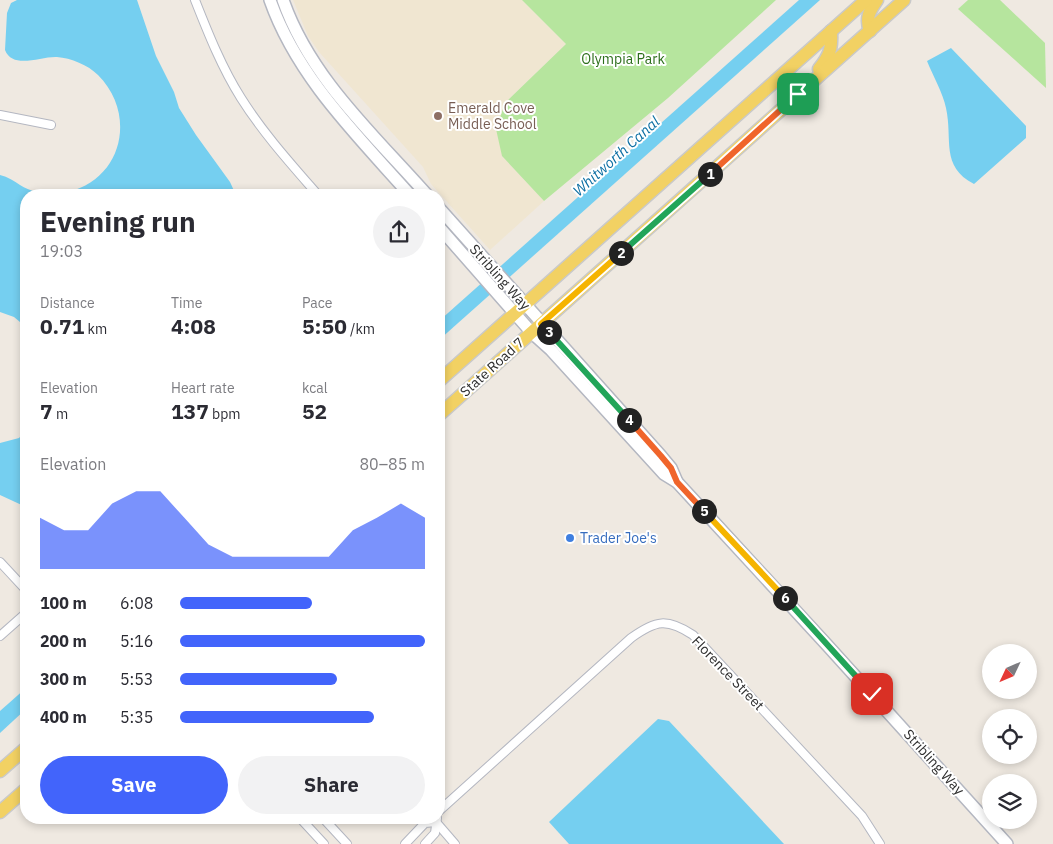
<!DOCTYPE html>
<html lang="en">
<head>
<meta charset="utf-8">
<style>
	body { margin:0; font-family:"IBM Plex Sans",sans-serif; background:#f2f2f3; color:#2b2b33; height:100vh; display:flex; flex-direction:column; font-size:19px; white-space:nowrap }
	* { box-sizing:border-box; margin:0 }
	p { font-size:16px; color:#7c7c81 }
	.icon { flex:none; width:28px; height:28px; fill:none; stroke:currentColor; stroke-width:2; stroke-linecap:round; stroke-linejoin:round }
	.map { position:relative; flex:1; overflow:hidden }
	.side { position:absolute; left:20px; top:189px; width:425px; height:635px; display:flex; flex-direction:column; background:#fff; border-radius:20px; box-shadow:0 2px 8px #0003 }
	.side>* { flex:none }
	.needle { width:32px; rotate:226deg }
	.tools { position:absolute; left:982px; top:644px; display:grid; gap:10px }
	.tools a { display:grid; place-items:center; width:55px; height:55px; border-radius:50%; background:#fff; box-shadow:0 2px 8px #0003; font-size:25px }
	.pin { position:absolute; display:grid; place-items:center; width:42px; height:42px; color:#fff; margin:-21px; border-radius:10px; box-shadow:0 2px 8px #0006 }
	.km { position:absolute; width:25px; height:25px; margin:-12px; border-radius:50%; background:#222; color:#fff; font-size:14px; line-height:25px; text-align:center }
	.round { display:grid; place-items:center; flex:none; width:52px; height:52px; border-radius:26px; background:#f2f2f3 }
	.head { display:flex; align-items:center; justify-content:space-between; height:85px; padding:0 20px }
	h1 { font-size:28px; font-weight:800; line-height:38px }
	.metrics { display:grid; grid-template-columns:repeat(3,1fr); gap:8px; height:85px; padding:5px 20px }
	.metrics div { display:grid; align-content:center }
	.metrics b { font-size:21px; font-weight:800 }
	.metrics small { font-size:14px; font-weight:400 }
	.metrics p { font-size:14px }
	.chart { height:140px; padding:10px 20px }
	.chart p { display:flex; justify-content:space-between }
	.chart svg { width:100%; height:90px; margin-top:5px; fill:#4264fb; opacity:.7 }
	.action { display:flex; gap:10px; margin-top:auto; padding:10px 20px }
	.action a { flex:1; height:58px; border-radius:30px; background:#4264fb; color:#fff; font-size:20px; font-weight:800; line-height:58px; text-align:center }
	.action a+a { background:#f2f2f3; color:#2b2b33 }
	ul { padding:0 20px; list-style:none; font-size:16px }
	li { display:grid; grid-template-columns:80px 60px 1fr; align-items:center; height:38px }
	li i { height:12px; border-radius:6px; background:#4264fb }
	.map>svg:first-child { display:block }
	.education { fill:#f0e6d1 }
	.green { fill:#b6e59e }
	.water { fill:#75cff0 }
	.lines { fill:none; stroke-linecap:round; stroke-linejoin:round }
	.street-casing { stroke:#b4b7c1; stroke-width:10 }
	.secondary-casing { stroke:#b4b7c1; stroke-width:14 }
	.primary-casing { stroke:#c9c9c9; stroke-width:15 }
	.street { stroke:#fff; stroke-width:8 }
	.secondary { stroke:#fff; stroke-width:11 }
	.primary { stroke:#f2d163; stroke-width:12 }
	.split-1-casing { stroke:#fff; stroke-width:10 }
	.split-2-casing { stroke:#fff; stroke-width:10 }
	.split-3-casing { stroke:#fff; stroke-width:10 }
	.split-4-casing { stroke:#fff; stroke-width:10 }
	.split-5-casing { stroke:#fff; stroke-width:10 }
	.split-6-casing { stroke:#fff; stroke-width:10 }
	.split-7-casing { stroke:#fff; stroke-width:10 }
	.split-1 { stroke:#f0652b; stroke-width:6 }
	.split-2 { stroke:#22a559; stroke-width:6 }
	.split-3 { stroke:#f5b400; stroke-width:6 }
	.split-4 { stroke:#22a559; stroke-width:6 }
	.split-5 { stroke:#f0652b; stroke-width:6 }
	.split-6 { stroke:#f5b400; stroke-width:6 }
	.split-7 { stroke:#22a559; stroke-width:6 }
	.education-dot { fill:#8d6e63; stroke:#fff; stroke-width:2 }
	.shop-dot { fill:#3f7fe0; stroke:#fff; stroke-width:2 }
	.labels { text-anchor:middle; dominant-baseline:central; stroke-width:4; stroke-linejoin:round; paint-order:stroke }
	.park-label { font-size:14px; fill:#2c6e1b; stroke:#fff }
	.education-label { font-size:14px; fill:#785e54; stroke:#fff; text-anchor:start }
	.street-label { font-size:14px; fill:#2e2e2e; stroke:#fff }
	.shop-label { font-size:14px; fill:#366cbe; stroke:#fff; text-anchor:start }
	.water-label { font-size:15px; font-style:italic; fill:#0d6fa3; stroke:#fff }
</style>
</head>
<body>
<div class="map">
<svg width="1053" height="844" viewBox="0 0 1053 844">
	<rect width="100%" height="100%" fill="#efe9e1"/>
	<polygon class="education" points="293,0 522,0 566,44 505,103 502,156 544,201 490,250 431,184 423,167 319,52 308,36"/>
	<g class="green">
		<polygon points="522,0 776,0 668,98 544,201 502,156 496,129 505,103 566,44"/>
		<polygon points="968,0 1000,0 1045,43 1046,88 958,9"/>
	</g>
	<g class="water">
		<path d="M 17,0 L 137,0 L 156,56 L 174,92 L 179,108 L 196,135 L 230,182 L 236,195 L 26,195 L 26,327 L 14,317 L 0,312 L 0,175 C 8,177 14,181 20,185 C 35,194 51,196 68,192 C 123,179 137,114 98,75 C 88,65 71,58 57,57 C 41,56 13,70 5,50 L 7,13 L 11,3 Z"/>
		<polygon points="799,0 820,0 439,340 439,321"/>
		<path d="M 951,48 L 1026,126 L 1026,138 L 974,184 C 940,166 953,140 946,108 C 943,93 933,76 927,61 Z"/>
		<polygon points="26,430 26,507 0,495 0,443 19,438"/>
		<polygon points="26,688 26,709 0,733 0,711"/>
		<polygon points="658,719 669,721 784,844 569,844 549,822"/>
	</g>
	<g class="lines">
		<defs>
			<g id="street">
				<path d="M 195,0 C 208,33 222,68 241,98 C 263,133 291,164 318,195"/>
				<polyline points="0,115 51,125"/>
				<polyline points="0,562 26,590"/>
				<polyline points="0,636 26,613"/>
				<path d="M 439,811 L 631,638 C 656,620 667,618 693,635 L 862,816 L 880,844"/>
				<polyline points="300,818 324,844"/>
				<polyline points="323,818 347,844"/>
				<polyline points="436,822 455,844"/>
				<polyline points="405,844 425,823 436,822"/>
				<polyline points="425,844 435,833 437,818"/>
			</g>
			<g id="secondary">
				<path d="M 270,0 C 297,77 357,135 410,195"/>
				<path d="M 283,0 C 310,78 374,135 427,195"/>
				<polyline points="439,208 661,456 671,468 677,482"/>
				<polyline points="439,227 532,333 551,350 664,474 677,482 712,520 827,645 1007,844"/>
			</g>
			<g id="primary">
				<path d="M 870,31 C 865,18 870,10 877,0"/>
				<path d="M 819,69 C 830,55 832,49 831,31"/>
				<polyline points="439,381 866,0"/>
				<polyline points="439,415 904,0"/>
				<polyline points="0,771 26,748"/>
				<polyline points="0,812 26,789"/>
			</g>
		</defs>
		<use href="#street" class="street-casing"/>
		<use href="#secondary" class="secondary-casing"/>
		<use href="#primary" class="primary-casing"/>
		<use href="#street" class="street"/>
		<use href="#secondary" class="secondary"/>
		<use href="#primary" class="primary"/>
	</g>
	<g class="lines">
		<defs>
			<polyline id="split-1" points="710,174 798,94"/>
			<polyline id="split-2" points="621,253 710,174"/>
			<polyline id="split-3" points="549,332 541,324 621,253"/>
			<polyline id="split-4" points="549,332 629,420"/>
			<polyline id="split-5" points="629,420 661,456 671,468 677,482 704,511"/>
			<polyline id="split-6" points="704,511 785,598"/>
			<polyline id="split-7" points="785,598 872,694"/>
		</defs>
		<use href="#split-1" class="split-1-casing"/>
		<use href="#split-2" class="split-2-casing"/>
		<use href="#split-3" class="split-3-casing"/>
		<use href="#split-4" class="split-4-casing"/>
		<use href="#split-5" class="split-5-casing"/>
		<use href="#split-6" class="split-6-casing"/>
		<use href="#split-7" class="split-7-casing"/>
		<use href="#split-1" class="split-1"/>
		<use href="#split-2" class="split-2"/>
		<use href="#split-3" class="split-3"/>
		<use href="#split-4" class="split-4"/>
		<use href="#split-5" class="split-5"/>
		<use href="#split-6" class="split-6"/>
		<use href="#split-7" class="split-7"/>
	</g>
	<circle class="education-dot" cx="438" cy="116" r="5"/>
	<circle class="shop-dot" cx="570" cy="538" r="5"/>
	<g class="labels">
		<g class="park-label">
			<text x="623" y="59">Olympia Park</text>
		</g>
		<g class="education-label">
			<text x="448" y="108">Emerald Cove<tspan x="448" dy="16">Middle School</tspan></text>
		</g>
		<g class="street-label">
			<text transform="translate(500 277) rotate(48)">Stribling Way</text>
			<text transform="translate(492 367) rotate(-42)">State Road 7</text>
			<text transform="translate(728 673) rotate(46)">Florence Street</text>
			<text transform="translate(934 762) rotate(48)">Stribling Way</text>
		</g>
		<g class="shop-label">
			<text x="580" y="538">Trader Joe's</text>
		</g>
		<g class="water-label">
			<text transform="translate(616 156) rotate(-42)">Whitworth Canal</text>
		</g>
	</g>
</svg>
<div class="tools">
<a><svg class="needle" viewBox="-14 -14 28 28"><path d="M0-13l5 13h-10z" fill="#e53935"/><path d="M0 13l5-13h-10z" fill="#7c7c81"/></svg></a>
<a><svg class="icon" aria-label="locate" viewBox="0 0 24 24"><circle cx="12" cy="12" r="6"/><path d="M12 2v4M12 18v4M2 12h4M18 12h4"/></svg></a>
<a><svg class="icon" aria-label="layers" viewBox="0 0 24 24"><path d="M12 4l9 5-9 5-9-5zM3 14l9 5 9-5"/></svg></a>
</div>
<div class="pin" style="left:798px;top:94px;background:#1e9e55"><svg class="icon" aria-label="arrive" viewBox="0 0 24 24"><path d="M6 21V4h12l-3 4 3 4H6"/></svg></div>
<div class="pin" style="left:872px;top:694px;background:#d93025"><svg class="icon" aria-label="check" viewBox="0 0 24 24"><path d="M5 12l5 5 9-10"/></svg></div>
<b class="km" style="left:710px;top:174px">1</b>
<b class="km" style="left:621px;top:253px">2</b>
<b class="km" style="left:549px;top:332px">3</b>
<b class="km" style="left:629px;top:420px">4</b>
<b class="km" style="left:704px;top:511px">5</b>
<b class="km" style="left:785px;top:598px">6</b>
<section class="side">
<div class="head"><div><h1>Evening run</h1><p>19:03</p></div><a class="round"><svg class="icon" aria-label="share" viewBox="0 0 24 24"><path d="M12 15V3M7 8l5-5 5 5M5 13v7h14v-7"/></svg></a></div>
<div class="metrics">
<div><p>Distance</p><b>0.71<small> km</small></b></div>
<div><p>Time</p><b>4:08</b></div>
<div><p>Pace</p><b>5:50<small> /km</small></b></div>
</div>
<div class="metrics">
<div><p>Elevation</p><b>7<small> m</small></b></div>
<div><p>Heart rate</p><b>137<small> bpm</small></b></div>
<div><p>kcal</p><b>52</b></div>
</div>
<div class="chart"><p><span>Elevation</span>80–85 m</p>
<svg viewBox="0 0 160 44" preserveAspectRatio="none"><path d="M0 44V19L10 25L20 25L30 12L40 6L50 6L60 19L70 32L80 38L90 38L100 38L110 38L120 38L130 25L140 19L150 12L160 19V44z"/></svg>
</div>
<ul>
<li><b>100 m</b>6:08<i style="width:54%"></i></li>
<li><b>200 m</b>5:16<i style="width:100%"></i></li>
<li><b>300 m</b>5:53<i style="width:64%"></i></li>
<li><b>400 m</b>5:35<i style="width:79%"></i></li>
</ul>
<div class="action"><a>Save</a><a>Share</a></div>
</section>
</div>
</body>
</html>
